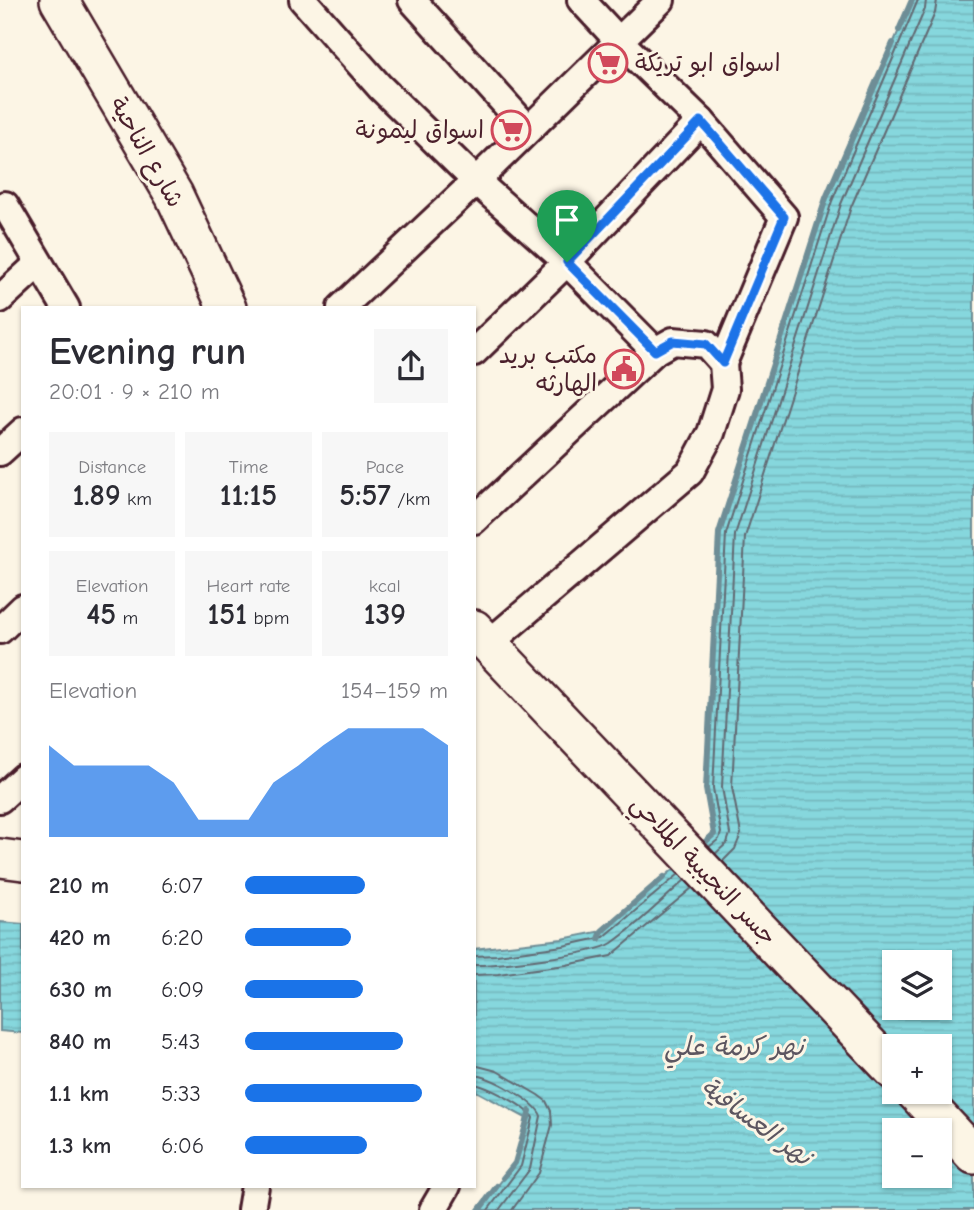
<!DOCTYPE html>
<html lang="en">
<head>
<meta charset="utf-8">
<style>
	body { margin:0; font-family:"Comic Neue","Playpen Sans Arabic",sans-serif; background:#f7f7f7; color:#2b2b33; height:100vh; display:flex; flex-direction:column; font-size:26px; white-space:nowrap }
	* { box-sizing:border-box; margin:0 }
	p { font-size:23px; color:#7c7c81 }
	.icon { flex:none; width:38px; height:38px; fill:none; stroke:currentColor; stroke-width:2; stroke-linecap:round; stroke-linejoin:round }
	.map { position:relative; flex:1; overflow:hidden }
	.sheet { position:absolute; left:21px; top:306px; width:455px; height:882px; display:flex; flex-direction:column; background:#fff; border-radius:0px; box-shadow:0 2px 5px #0004 }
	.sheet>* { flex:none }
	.controls { position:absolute; left:882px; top:950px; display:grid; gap:14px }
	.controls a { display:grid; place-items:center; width:70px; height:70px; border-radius:0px; background:#fff; box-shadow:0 2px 5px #0004; font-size:35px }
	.pin { position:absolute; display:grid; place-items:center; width:60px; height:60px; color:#fff; margin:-72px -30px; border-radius:50% 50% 50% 0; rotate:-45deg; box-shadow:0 0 7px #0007 }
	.pin .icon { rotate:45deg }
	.round { display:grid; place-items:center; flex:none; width:74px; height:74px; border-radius:0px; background:#f7f7f7 }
	.overview { display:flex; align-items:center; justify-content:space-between; height:119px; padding:0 28px }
	h1 { font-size:38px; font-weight:700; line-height:52px }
	.figures { display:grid; grid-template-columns:repeat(3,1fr); gap:10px; height:119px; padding:7px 28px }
	.figures div { display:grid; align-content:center; border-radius:0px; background:#f7f7f7; text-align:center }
	.figures b { font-size:30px; font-weight:700 }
	.figures small { font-size:19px; font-weight:400 }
	.figures p { font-size:19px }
	.chart { height:196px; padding:14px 28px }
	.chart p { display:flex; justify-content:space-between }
	.chart svg { width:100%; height:126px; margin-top:7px; fill:#1a73e8; opacity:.7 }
	ul { padding:0 28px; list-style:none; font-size:23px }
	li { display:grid; grid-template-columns:112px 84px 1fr; align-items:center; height:52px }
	li i { height:18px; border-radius:9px; background:#1a73e8 }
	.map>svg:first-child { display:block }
	.water { fill:url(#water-rules); stroke:#6e8d96; stroke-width:2; fill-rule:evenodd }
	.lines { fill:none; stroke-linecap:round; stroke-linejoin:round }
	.shore { stroke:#626972; stroke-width:2 }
	.stream { stroke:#6e8d96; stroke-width:6 }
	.street-casing { stroke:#4a1f2b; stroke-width:32 }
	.secondary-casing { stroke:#4a1f2b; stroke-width:42 }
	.street { stroke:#fcf5e5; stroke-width:26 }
	.secondary { stroke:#fcf5e5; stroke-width:37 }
	.route-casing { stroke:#fff; stroke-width:14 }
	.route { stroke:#1a73e8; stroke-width:9 }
	.labels { text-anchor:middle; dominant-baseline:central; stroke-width:6; stroke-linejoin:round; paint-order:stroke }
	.poi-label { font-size:24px; fill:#4a1f2b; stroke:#fcf5e5; text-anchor:end }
	.street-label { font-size:24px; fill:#4a1f2b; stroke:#fcf5e5 }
	.water-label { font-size:26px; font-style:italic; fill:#5c5660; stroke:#fcf5e5 }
</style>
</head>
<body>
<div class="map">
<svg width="974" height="1210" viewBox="0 0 974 1210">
	<defs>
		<pattern id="water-rules" width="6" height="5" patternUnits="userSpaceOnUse" patternTransform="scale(1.75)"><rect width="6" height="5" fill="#86d7dd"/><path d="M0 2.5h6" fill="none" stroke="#75b8be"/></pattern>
	</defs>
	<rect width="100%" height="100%" fill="#fcf5e5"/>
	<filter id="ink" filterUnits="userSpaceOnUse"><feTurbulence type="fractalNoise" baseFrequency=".0143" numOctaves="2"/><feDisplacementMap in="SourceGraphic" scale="14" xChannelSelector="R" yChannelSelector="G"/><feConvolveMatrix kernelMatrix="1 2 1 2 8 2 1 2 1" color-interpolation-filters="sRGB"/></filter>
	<g filter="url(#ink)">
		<g class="water">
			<path d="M 912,0 L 974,0 L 974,1210 L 479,1210 L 515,1163 L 526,1118 L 474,1090 L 474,949 L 562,939 L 602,931 L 714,834 L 706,789 L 719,533 L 826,198 ZM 894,962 L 940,962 L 940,1008 L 894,1008 ZM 894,1046 L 940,1046 L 940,1092 L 894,1092 ZM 894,1130 L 940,1130 L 940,1176 L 894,1176 Z"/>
			<polygon points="0,922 23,924 23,1033 0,1031"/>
		</g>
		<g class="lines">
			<g class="shore">
				<polyline points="709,847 719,839 721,833 713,788 726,534 832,201 918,0"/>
				<polyline points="715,854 727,843 730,834 722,787 735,535 841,204 925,9 926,0"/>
				<polyline points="723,861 735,849 741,834 732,787 745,537 851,207 935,13 937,0"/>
				<polyline points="474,956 497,955 563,946 604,937 679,874"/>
				<path d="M 474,965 C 498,965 594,955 612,943 C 638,925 661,901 685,880"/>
				<polyline points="474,975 498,974 566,965 611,956 692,888"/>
				<polyline points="474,1065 497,1071 538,1095 546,1101 551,1111 552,1125 539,1173 512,1210"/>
				<path d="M 474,1075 C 490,1076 536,1101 541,1116 L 530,1169 L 499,1210"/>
				<path d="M 474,1084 C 487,1086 528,1107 533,1118 L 521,1166 L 488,1210"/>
			</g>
			<g class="stream">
				<polyline points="899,30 912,0"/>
				<polyline points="704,843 714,834 706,789 719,533 826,198 893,43"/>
				<polyline points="599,939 602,931 664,877"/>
				<polyline points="503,1178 515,1163 530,1111"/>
				<polyline points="479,1210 497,1186"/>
			</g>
			<defs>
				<g id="street">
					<polyline points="303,0 380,87 476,181 567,262 655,351"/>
					<polyline points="412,0 528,129"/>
					<polyline points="581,0 619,41 701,121 784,217 723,363"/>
					<polyline points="5,205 66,308"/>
					<polyline points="0,299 38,264"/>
					<polyline points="341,308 476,181 661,0"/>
					<polyline points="474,352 567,262 701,121"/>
					<polyline points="0,452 23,431"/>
					<polyline points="474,520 655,351 673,341 706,344 723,363 725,389 711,433 690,472 487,645"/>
					<polyline points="0,630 23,608"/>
					<polyline points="0,799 23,778"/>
					<polyline points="251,1210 255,1186"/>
					<polyline points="433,1210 447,1186"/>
				</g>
				<g id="secondary">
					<polyline points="59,0 174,195 227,308"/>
					<polyline points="474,629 894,1071"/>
					<polyline points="0,858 23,861"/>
					<polyline points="915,1092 974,1155"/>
				</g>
			</defs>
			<use href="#street" class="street-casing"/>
			<use href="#secondary" class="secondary-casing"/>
			<use href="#street" class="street"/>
			<use href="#secondary" class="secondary"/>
		</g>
	</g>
	<g class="lines" filter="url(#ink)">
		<defs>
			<polygon id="route" points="701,121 784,217 723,363 706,344 673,341 655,351 567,262"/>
		</defs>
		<use href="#route" class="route-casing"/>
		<use href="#route" class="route"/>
	</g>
	<defs>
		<symbol id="supermarket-ring" viewBox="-11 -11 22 22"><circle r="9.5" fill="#fcf5e5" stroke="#d1495b" stroke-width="1.5"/><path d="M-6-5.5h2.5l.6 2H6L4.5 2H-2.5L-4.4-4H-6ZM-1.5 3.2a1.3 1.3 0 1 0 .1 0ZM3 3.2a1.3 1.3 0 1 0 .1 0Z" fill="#d1495b"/></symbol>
		<symbol id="civic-ring" viewBox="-11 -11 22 22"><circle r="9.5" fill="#fcf5e5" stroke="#d1495b" stroke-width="1.5"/><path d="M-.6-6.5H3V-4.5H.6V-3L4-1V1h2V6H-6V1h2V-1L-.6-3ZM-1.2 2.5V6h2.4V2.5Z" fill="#d1495b"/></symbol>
	</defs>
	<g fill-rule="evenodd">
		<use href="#supermarket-ring" x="586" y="41" width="44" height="44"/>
		<use href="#supermarket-ring" x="489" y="108" width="44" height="44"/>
		<use href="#civic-ring" x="602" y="347" width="44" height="44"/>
	</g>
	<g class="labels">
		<g class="poi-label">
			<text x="635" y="63" text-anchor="start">اسواق ابو تريكة</text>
			<text x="484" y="130">اسواق ليمونة</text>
			<text x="597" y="355">مكتب بريد<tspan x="597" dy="28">الهارثه</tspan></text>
		</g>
		<g class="street-label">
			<text transform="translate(147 152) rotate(60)">شارع الناحية</text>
			<text transform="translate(704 870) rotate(46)">جسر النجيبية الملاحي</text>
		</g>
		<g class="water-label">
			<text x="734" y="1047">نهر كرمة علي</text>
			<text transform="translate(756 1122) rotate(36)">نهر العسافية</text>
		</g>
	</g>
</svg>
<div class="controls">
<a><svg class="icon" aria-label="layers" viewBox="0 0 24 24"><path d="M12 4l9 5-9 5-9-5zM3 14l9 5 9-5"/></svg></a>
<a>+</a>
<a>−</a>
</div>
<div class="pin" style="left:567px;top:262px;background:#1e9e55"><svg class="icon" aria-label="arrive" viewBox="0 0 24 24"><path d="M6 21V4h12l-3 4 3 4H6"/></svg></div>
<section class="sheet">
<div class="overview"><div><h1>Evening run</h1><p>20:01 · 9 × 210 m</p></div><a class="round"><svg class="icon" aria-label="share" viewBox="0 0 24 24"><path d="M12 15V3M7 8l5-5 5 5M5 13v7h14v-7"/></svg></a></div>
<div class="figures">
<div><p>Distance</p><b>1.89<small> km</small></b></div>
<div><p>Time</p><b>11:15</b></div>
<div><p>Pace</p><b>5:57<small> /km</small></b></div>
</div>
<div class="figures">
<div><p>Elevation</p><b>45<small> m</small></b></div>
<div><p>Heart rate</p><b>151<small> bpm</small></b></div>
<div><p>kcal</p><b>139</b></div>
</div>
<div class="chart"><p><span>Elevation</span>154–159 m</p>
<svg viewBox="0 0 160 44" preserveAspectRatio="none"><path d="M0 44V12L10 19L20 19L30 19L40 19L50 25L60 38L70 38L80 38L90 25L100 19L110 12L120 6L130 6L140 6L150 6L160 12V44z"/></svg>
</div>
<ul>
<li><b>210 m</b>6:07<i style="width:59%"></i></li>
<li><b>420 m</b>6:20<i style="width:52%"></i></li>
<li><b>630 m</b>6:09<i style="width:58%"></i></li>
<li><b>840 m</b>5:43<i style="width:78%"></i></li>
<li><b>1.1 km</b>5:33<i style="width:87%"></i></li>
<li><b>1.3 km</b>6:06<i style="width:60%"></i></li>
</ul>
</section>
</div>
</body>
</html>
